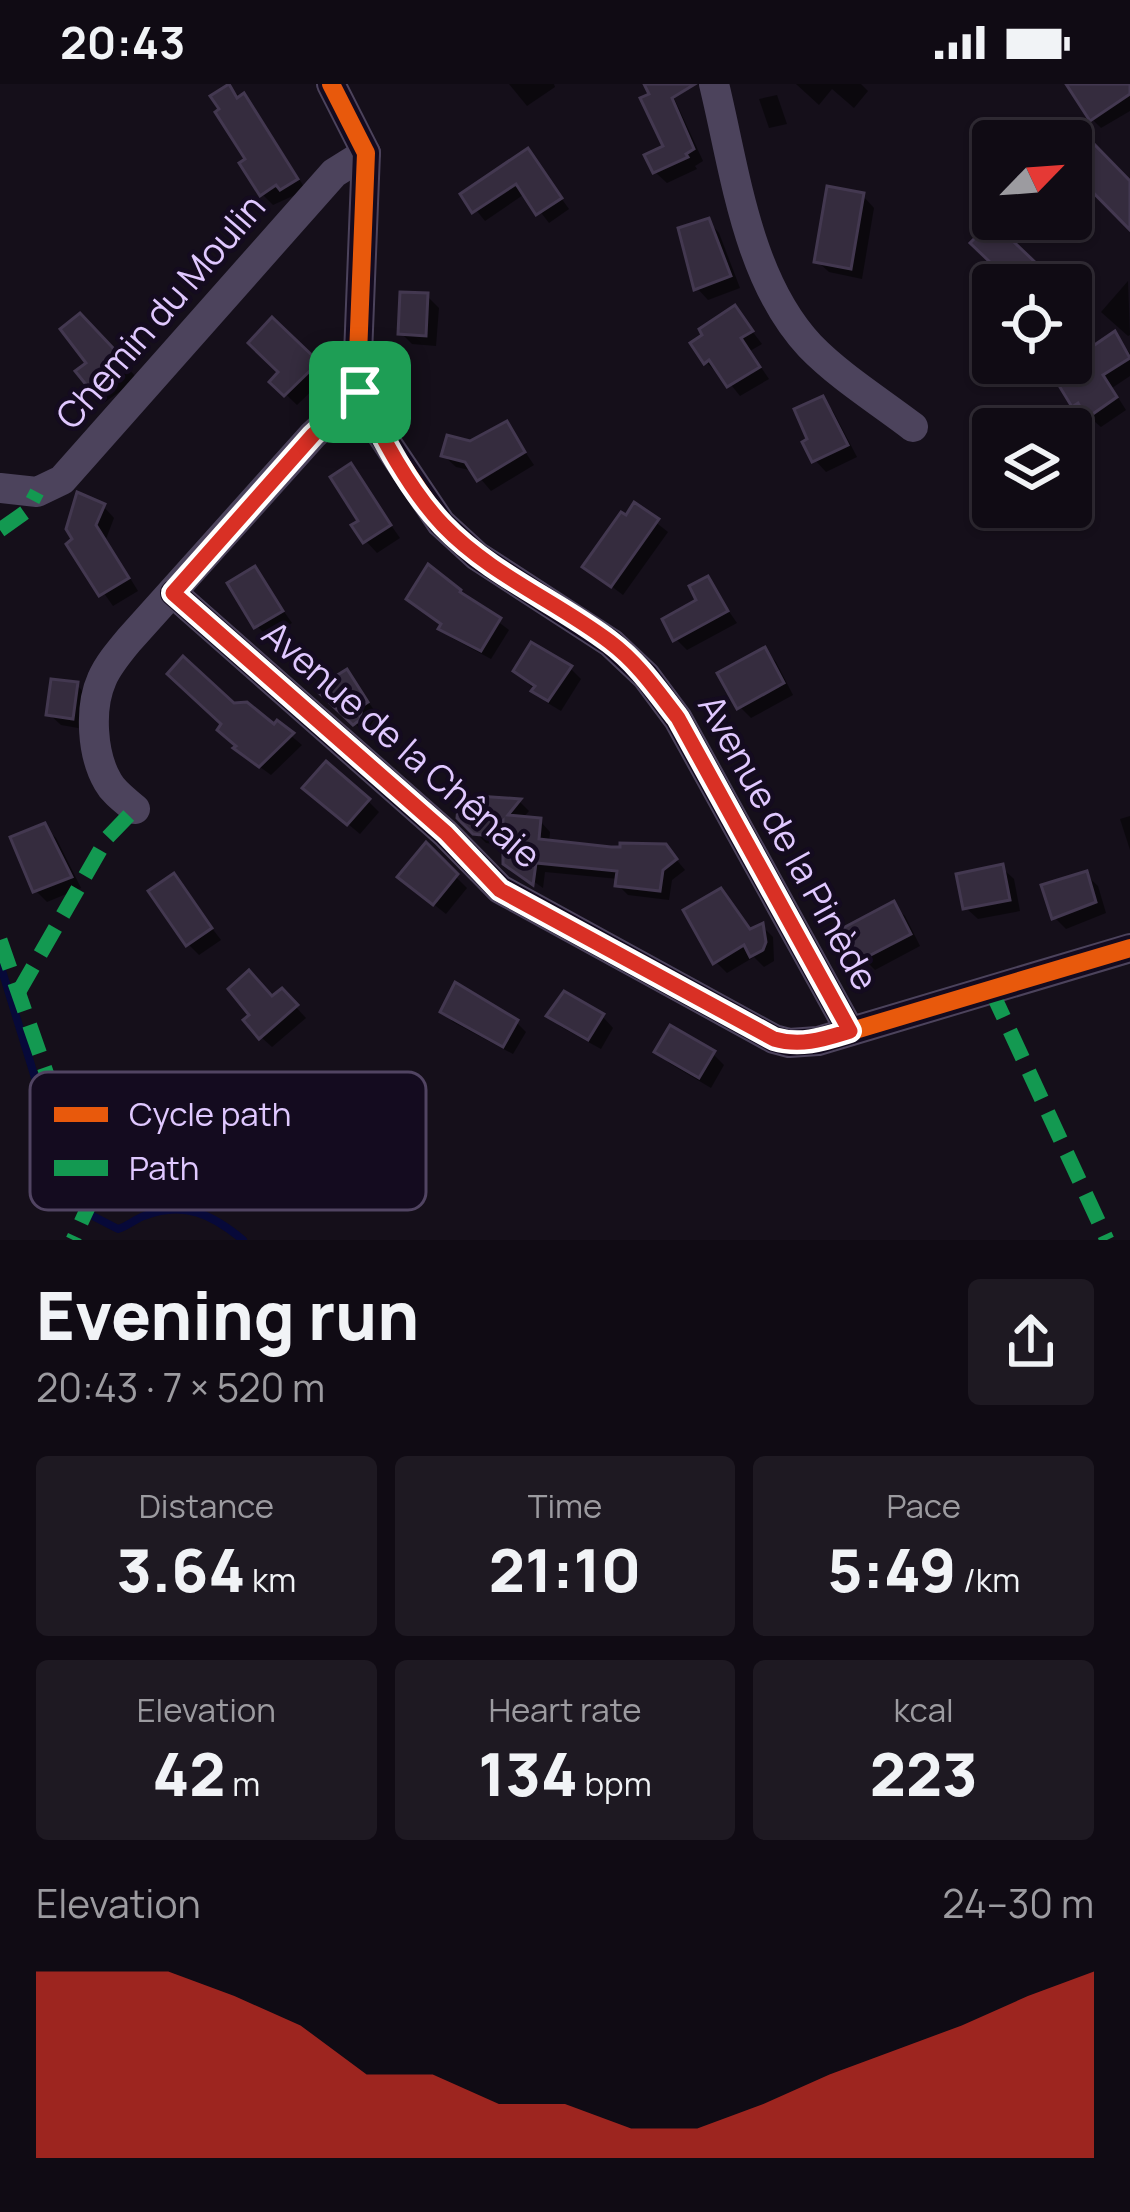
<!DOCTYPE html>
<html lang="en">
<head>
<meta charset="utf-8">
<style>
	body { margin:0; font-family:Manrope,sans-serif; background:#1e1922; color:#f1f3f6; height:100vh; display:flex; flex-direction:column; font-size:45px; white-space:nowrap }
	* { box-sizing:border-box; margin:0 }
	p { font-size:39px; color:#9c9ba0 }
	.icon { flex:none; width:66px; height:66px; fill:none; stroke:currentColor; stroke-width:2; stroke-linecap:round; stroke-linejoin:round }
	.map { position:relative; height:1156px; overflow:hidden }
	.details { display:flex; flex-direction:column; background:#100b14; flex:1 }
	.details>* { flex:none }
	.needle { width:78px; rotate:65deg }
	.fabs { position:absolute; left:972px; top:36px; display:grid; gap:24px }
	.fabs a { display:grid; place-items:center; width:120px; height:120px; border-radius:12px; background:#100b14; box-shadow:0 3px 9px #0004,0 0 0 3px #302b34; font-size:60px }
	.pin { position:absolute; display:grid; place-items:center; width:102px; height:102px; color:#fff; margin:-51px; border-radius:24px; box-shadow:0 6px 18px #0006 }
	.round { display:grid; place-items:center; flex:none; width:126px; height:126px; border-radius:12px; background:#1e1922 }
	.summary { display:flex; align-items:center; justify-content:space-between; height:204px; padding:0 36px }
	h1 { font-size:66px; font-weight:800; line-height:90px }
	.stats { display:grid; grid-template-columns:repeat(3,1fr); gap:18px; height:204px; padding:12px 36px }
	.stats div { display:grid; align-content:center; border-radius:12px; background:#1e1922; text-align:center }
	.stats b { font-size:60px; font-weight:800 }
	.stats small { font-size:33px; font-weight:400 }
	.stats p { font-size:33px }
	.chart { height:336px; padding:24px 36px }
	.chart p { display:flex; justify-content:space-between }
	.chart svg { width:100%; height:216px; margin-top:12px; fill:#d93025; opacity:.7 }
	.status { display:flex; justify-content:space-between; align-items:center; height:84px; padding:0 60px; background:#100b14; direction:ltr }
	.status svg { height:33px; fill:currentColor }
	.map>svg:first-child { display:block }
	.shadow { fill:#0007 }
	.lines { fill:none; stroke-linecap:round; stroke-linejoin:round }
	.stream { stroke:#070939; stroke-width:8 }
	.building { fill:#352c3e; stroke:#433850; stroke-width:3 }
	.minor { stroke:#4c435c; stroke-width:30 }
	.quiet { stroke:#139951; stroke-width:15; stroke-dasharray:30 15; stroke-linecap:butt }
	.cycleway-casing { stroke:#140b1f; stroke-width:26 }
	.cycleway { stroke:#e8590c; stroke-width:18 }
	.route-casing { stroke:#fff; stroke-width:24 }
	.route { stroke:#d93025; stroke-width:15 }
	.labels { text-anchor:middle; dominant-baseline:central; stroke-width:9; stroke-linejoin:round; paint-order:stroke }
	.street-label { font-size:36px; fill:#e0c8ff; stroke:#140b1f }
	.key { fill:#140b1f; stroke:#514462; stroke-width:3 }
	.key-label { font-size:33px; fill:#e0c8ff }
</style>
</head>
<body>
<div class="status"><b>20:43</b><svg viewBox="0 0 49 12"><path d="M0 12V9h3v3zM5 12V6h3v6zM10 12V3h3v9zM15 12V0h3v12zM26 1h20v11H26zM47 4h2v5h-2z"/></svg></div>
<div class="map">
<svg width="1130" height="1156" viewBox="0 0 1130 1156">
	<rect width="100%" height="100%" fill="#150f1a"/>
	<g class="shadow">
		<polygon points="509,0 554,0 555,3 527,22"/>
		<polygon points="647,0 669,3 703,77 695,82 697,85 667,99 655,88 667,64"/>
		<polygon points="796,0 861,0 868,7 854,24 832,5 819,21"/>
		<polygon points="1103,0 1130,0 1130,27 1101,44 1092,35"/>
		<polygon points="229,4 255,24 306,106 273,121 262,110"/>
		<polygon points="777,11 787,40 769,44 759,15"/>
		<polygon points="528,68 569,125 549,139 526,109 485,137 464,111"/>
		<polygon points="863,112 874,124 862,195 829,188 817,177"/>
		<polygon points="708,137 719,149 740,204 708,216 697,204"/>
		<polygon points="992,141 1047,194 1041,201 1018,201"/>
		<polygon points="1128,197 1130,251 1128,252 1101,228"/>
		<polygon points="427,212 439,224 436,262 412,260 401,249"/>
		<polygon points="735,225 762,260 750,267 769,295 740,312 720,287 717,289 706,278 706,252"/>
		<polygon points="79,233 138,295 105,318 94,306"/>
		<polygon points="272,238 328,291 297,321 273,298 282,288"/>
		<polygon points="1114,251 1130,269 1130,292 1112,304 1126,326 1101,343 1075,321 1056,291"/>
		<polygon points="822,316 833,327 857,373 826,388 815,376"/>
		<polygon points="507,341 534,381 491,407 474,387 456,383 444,372"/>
		<polygon points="350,383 400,454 377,469 366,457"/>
		<polygon points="103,422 114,434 106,455 138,507 113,522 70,461"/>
		<polygon points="635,422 668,448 623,511 586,483"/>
		<polygon points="255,486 292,539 268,553 257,542"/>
		<polygon points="707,496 737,539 687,566 676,555 700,517"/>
		<polygon points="459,508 509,546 491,575 452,554 442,545"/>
		<polygon points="765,566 776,578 793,611 751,634 740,623"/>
		<polygon points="570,584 581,595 561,627 546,618 517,587"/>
		<polygon points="347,589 377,630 366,650 320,606"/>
		<polygon points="77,601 88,613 84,645 61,641 49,630"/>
		<polygon points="233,622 274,644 277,640 302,661 271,691 248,674"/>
		<polygon points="318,715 368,717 379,728 360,750"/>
		<polygon points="479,715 520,718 529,727 522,735 540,737 550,748 549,759 675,774 685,786 672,796 669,816 628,811 618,801 619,795 545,788 543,804 512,782 506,755 501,761 486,759 460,733 478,728"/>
		<polygon points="1130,732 1130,766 1120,735"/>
		<polygon points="44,743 56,754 81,804 47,818 35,806"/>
		<polygon points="426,763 467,804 446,830 413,804"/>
		<polygon points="1002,784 1014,795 1020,827 978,835 966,824"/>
		<polygon points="1086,791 1098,802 1106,829 1066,845 1054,833"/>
		<polygon points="173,793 221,856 199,871 188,860"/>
		<polygon points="721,807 752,847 762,842 773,853 774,877 764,883 754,873 727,889 716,878"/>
		<polygon points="893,821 905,832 920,862 875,886 863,874"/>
		<polygon points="282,908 306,934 272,963 261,953 273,915"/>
		<polygon points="443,928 516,938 526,948 513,970 453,938"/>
		<polygon points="549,932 602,932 613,944 601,965 561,943"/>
		<polygon points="658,968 713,970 724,981 711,1004 669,979"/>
	</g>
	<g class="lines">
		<path class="stream" d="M 0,880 L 68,1101 L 87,1129 L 118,1145 C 128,1142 135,1135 144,1132 C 184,1116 213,1131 243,1156"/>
	</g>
	<g class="building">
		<polygon points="229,0 237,14 244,9 298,95 280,106 276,101 260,112 239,79 245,75 215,28 219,25 210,12"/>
		<polygon points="644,0 695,0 672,14 694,65 686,70 688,73 653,89 644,71 663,62 640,14 649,10"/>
		<polygon points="1066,0 1130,0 1130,10 1090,37"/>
		<polygon points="1095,61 1130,97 1130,146 1071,86"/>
		<polygon points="528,64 562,114 536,131 516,100 472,129 460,110"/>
		<polygon points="827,102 864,109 851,185 814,178"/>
		<polygon points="709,134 731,192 694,206 678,144"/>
		<polygon points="992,137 1038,181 1019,201 1014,201 970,159"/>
		<polygon points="400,208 428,209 426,252 398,250"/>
		<polygon points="735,221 753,247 741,254 760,283 727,303 709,276 704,280 690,259 702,251 699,245"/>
		<polygon points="80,229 130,282 92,308 75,287 86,279 60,245"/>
		<polygon points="272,233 319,278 284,312 269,298 278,288 248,259"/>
		<polygon points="1115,247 1130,274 1103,291 1117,313 1087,334 1078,319 1072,323 1052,290"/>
		<polygon points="823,312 848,361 812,378 802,358 807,355 794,325"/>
		<polygon points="507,337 525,368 477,397 465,378 441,372 447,351 470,357"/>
		<polygon points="351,379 391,441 363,459 351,441 358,437 330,393"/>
		<polygon points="77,408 105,420 96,441 129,494 99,512 66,460 72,455 66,445"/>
		<polygon points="634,418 659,435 611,503 582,483 621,428 626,431"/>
		<polygon points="428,480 461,506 460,508 501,534 481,567 438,545 441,540 406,515"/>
		<polygon points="255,482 283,527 254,544 227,499"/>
		<polygon points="708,492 728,527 673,557 662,535 696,516 689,502"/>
		<polygon points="531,558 572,582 548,617 531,607 535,602 513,587"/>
		<polygon points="765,563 784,599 737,625 717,589"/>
		<polygon points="183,572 234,619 247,618 274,640 277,636 294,649 259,683 233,664 236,662 217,646 221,640 167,590"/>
		<polygon points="347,585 368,618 362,622 360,636 353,641 315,605"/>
		<polygon points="51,595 78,598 73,635 46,631"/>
		<polygon points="326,677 370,715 347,741 302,704"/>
		<polygon points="477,712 521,715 508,731 541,734 539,755 611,763 620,763 620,759 666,760 677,775 663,786 660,807 615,802 617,787 536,779 533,801 503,780 503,737 490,752 473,750 457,734 458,724 475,725"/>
		<polygon points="45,739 72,793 33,808 10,753"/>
		<polygon points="426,758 458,790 433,821 397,793"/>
		<polygon points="1003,780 1010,816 963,825 956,790"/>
		<polygon points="1087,787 1096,818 1052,835 1041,801"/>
		<polygon points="174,789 212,844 186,862 148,807"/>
		<polygon points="721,804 750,845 763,839 766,858 763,866 750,873 744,861 713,880 683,826"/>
		<polygon points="894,817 911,850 861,876 843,844"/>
		<polygon points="249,886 272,912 282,904 298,921 259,955 243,936 249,931 228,905"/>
		<polygon points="455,898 518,936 503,963 440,928"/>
		<polygon points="564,907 604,930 588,956 546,932"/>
		<polygon points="670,941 715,967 699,994 654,968"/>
	</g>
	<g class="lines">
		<g class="minor">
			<polyline points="331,0 366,69 357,296 379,347 441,439 477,472 611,559 646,592 678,635 850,947"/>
			<path d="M 714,0 C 735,86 747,195 810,262 C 839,292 879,317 913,343"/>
			<polyline points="0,404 37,408 62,396 334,89 366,69"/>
			<polyline points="173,509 445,749 500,805 774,955 789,959 818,957 1130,864"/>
			<path d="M 135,725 C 126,717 114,709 108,698 C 92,671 89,624 102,595 C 108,581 119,568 129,556 L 313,351 L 360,308"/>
		</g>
		<g class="quiet">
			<polyline points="0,446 27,427 37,408"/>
			<polyline points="0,856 91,1117 73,1156"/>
			<polyline points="991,906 1107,1156"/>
			<polyline points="18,909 107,754 135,725"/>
		</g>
		<defs>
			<g id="cycleway">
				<polyline points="331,0 366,69 357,296 379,347 441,439 477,472 611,559 646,592 678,635 850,947"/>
				<polyline points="173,509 445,749 500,805 774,955 789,959 818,957 1130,864"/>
			</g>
		</defs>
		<use href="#cycleway" class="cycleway-casing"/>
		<use href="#cycleway" class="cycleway"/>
	</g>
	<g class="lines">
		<defs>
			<path id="route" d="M 360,308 C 382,353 408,404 443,441 C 491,491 556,517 610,558 C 638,579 657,607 678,634 L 850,947 C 824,955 801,963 774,955 L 500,806 L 446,749 L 173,509 L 313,351 Z"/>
		</defs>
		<use href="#route" class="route-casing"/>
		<use href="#route" class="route"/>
	</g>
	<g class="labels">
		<g class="street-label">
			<text transform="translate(160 227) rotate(-49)">Chemin du Moulin</text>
			<text transform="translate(402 660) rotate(41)">Avenue de la Chênaie</text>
			<text transform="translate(789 758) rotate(61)">Avenue de la Pinède</text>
		</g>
	</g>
	<rect x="30" y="988" width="396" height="138" rx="18" class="key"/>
	<rect x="54" y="1023" width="54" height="15" fill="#e8590c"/>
	<rect x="54" y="1076" width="54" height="16" fill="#139951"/>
	<g class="key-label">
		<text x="129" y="1042">Cycle path</text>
		<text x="129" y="1096">Path</text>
	</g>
</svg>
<div class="fabs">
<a><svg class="needle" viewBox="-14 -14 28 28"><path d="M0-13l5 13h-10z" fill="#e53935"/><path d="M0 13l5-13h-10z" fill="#9c9ba0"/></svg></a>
<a><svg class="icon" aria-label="locate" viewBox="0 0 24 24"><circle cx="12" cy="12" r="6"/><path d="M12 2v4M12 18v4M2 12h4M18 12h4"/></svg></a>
<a><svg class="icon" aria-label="layers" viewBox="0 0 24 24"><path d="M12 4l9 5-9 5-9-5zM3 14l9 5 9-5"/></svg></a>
</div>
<div class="pin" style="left:360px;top:308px;background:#1e9e55"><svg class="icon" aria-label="arrive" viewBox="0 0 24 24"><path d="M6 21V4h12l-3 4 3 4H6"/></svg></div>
</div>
<section class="details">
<div class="summary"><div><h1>Evening run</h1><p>20:43 · 7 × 520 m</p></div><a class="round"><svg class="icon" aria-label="share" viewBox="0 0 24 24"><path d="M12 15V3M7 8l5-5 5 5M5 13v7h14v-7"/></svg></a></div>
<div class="stats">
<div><p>Distance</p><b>3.64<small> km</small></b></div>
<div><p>Time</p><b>21:10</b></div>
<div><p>Pace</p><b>5:49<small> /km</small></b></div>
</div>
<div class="stats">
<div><p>Elevation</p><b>42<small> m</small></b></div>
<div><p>Heart rate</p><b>134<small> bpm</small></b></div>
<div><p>kcal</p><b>223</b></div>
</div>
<div class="chart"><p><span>Elevation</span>24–30 m</p>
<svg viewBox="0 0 160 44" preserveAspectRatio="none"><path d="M0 44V6L10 6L20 6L30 11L40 17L50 27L60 27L70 33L80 33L90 38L100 38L110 33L120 27L130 22L140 17L150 11L160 6V44z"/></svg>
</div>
</section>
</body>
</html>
